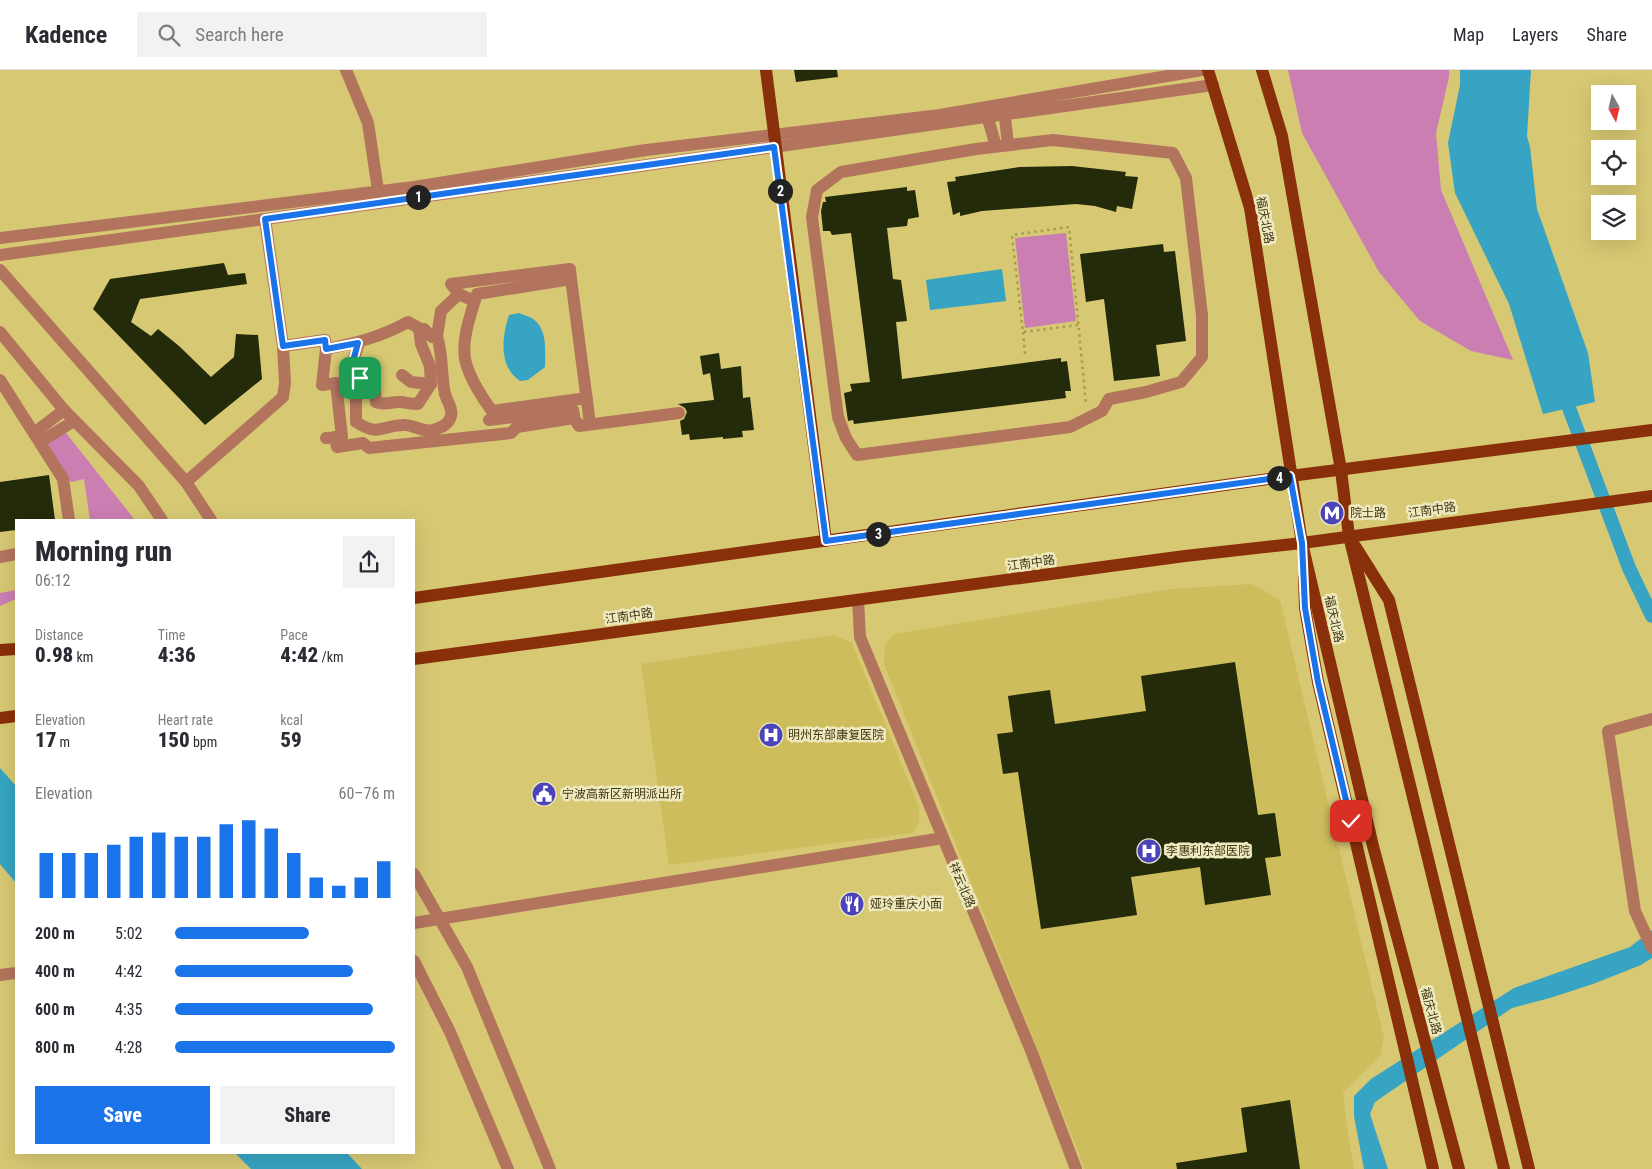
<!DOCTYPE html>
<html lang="en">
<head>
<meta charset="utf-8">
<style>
	body { margin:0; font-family:"Roboto Condensed","Noto Sans SC",sans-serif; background:#f2f2f3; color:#2b2b33; height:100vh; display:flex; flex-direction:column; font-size:19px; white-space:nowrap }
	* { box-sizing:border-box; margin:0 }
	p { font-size:16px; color:#7c7c81 }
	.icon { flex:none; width:28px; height:28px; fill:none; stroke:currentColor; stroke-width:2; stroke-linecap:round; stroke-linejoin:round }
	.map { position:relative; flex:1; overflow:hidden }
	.side { position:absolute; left:15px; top:449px; width:400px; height:635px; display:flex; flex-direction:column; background:#fff; border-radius:0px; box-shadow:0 5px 20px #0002 }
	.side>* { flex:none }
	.needle { width:32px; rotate:172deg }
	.fabs { position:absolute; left:1591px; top:15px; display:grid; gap:10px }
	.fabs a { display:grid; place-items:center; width:45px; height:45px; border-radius:0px; background:#fff; box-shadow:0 5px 20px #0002; font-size:25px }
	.pin { position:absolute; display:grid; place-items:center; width:42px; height:42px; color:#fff; margin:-21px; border-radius:10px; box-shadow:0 2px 8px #0006 }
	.km { position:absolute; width:25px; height:25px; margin:-12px; border-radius:50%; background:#222; color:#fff; font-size:14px; line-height:25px; text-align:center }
	.round { display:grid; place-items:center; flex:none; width:52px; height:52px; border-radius:0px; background:#f2f2f3 }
	.headline { display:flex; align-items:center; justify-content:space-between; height:85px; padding:0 20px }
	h1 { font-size:28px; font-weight:800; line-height:38px }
	.figures { display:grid; grid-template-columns:repeat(3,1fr); gap:8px; height:85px; padding:5px 20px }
	.figures div { display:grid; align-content:center }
	.figures b { font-size:21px; font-weight:800 }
	.figures small { font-size:14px; font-weight:400 }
	.figures p { font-size:14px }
	.chart { height:140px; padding:10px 20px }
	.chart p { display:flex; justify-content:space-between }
	.chart svg { width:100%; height:90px; margin-top:5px; stroke:#1a73e8; stroke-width:6 }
	.button { display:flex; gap:10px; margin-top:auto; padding:10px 20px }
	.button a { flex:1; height:58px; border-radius:0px; background:#1a73e8; color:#fff; font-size:20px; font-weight:800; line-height:58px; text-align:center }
	.button a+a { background:#f2f2f3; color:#2b2b33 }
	ul { padding:0 20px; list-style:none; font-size:16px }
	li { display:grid; grid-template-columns:80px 60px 1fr; align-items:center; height:38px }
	li i { height:12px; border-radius:6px; background:#1a73e8 }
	header { display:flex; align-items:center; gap:30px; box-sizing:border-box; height:70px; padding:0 25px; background:#fff; border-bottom:1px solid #e1e1e2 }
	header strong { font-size:24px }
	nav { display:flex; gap:28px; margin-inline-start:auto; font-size:18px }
	.search { width:350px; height:45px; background:#f2f2f3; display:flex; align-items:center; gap:12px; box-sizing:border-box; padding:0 18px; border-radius:0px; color:#7c7c81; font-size:19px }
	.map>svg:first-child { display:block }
	.built { fill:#cdbd5d }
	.green { fill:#ca7eb2 }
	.water { fill:#36a4c2 }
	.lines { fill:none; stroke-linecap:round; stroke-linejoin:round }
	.canal { stroke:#36a4c2; stroke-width:14 }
	.building { fill:#242b0a }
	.path { stroke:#a69a54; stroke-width:2.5; stroke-dasharray:2.5 4; stroke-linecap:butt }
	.minor { stroke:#b3745e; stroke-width:12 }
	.major { stroke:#892f09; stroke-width:12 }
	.route-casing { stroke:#fff; stroke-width:10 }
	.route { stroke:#1a73e8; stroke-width:6 }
	.labels { text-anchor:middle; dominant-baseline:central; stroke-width:5; stroke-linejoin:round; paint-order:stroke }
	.street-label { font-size:12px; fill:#3e3713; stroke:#efe9bf }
	.poi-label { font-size:12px; fill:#3e3713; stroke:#efe9bf; text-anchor:start }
</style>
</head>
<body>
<header>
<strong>Kadence</strong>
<div class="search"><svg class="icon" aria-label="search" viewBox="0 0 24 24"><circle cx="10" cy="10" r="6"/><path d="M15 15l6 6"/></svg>Search here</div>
<nav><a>Map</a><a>Layers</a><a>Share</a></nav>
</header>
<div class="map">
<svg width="1652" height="1099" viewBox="0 0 1652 1099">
	<rect width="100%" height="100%" fill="#d7c873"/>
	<g class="built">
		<polygon points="1252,514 1280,530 1384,968 1380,986 1343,1022 1348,1064 1354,1099 1085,1099 884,594 885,576 894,564 1171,519"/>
		<polygon points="833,565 852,573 919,737 919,753 913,763 669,795 641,594"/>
	</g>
	<g class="green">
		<polygon points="1288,0 1449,0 1449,7 1436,63 1441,120 1513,290 1471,281 1420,251 1379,202 1302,63"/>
		<polygon points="1066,163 1076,251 1025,258 1015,168"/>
		<polygon points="62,358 135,450 90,450 84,409 72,412 63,409 41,374"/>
		<polygon points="16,520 16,529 0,536 0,523"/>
	</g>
	<g class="water">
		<polygon points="1460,0 1531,0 1527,66 1530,77 1537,139 1588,283 1595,332 1543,344 1509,234 1455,123 1448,73 1460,15"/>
		<polygon points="1002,199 1006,231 930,240 926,210"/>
		<path d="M 519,243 C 523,245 529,246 533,249 C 548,259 545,282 545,297 L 528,310 L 520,311 C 498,296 502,267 509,245 Z"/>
		<polygon points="0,698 16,716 16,813 0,794"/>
		<polygon points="1652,860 1652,888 1641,895 1593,914 1550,928 1512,938 1375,1032 1370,1044 1388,1099 1364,1099 1354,1046 1354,1026 1371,1009 1514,918 1630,877"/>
		<polygon points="235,1083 347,1083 362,1099 251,1099"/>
	</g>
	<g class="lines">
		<polyline class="canal" points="1563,322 1629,498 1652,546"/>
	</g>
	<g class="building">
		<polygon points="794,0 837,0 838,7 796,12"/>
		<polygon points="1072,96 1126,102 1125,106 1138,107 1132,139 1117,136 1116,142 1095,136 1076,134 982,141 960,146 960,142 953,145 947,112 956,111 955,107 1020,97"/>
		<polygon points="907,117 907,121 915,120 919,147 908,149 907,156 887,158 893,209 901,210 907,251 896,252 902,309 1061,288 1061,292 1067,291 1071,321 1065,321 1066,328 854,354 853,350 848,351 844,323 852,321 850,314 870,312 851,163 832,165 830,161 823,161 821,141 823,132 826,132 825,127"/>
		<polygon points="1163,174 1164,182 1175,181 1186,271 1156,275 1160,306 1114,311 1104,229 1086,232 1080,184"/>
		<polygon points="224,193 228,205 245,203 247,214 140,229 131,252 151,266 158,259 179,276 211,307 234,287 236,264 258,265 262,309 205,355 93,239 110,209"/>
		<polygon points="719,283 721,299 741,296 743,328 750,327 754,360 742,361 743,367 723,369 723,367 690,370 689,364 682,365 680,351 684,349 687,342 685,338 678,334 714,330 710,303 703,305 700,286"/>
		<polygon points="49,405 55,450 16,450 16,460 0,462 0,412"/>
		<polygon points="1235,592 1258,745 1275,743 1281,786 1265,788 1271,825 1205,835 1200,797 1131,807 1137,845 1041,859 1018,702 1003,704 997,664 1013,662 1008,626 1050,620 1055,654 1146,641 1141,606"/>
		<polygon points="1290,1030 1300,1099 1177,1099 1176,1093 1247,1082 1241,1038"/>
	</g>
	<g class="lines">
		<g class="path">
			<polyline points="1078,255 1023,262 1012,165 1069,157 1086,334"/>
			<polyline points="1023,262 1025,284"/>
		</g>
		<g class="minor">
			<polyline points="346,0 368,53 379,127"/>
			<polyline points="1004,38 1008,75"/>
			<polyline points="985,39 996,76"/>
			<polygon points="1053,70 1173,83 1186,108 1202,245 1202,287 1181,312 1146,322 1109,329 1102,341 1070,357 857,385 846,368 838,347 812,147 817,120 841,102 976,79"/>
			<polyline points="0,168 414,117 646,80 940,45 1202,0"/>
			<polyline points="0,185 265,149 1213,15"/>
			<polyline points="0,200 186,412 211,450"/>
			<polyline points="474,231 459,224 451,214 570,199 571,209"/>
			<polyline points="0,262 64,340 139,416 162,450"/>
			<polyline points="437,266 441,241 459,224"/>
			<path d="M 359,273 L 353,291 L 358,298 L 361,317 L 356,329 L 356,352 C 380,367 379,356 403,355 C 413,354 423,363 433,360 C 441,358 449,354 451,346 C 453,339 447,331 445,324 C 441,305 443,285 437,266 L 432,267 L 424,259 L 419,260"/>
			<path d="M 283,276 L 325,270 L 326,279 C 356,273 381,267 408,252 L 419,258 L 421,274 L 430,296 L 431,314 L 418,334 C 411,334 408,333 401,332 C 392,331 385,336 376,332 C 375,319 374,300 358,298"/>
			<polyline points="326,279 322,315 336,313 342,367 326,368"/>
			<polyline points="402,305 411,312 431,314"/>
			<polyline points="0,310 63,409 69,450"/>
			<path d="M 587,328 L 492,341 C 482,328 470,308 466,293 C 460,273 471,243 477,224 L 571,209 L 590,354"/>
			<polyline points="489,350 573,340 574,345"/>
			<polyline points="34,363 64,340"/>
			<polyline points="335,367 337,377 363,373 369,378 511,363 517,357 574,348 579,356 679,343"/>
			<polyline points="40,372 74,351"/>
			<polyline points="186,412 283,327 285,313 283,276 265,149"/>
			<polyline points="0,487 16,484"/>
			<polyline points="858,530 860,567 1032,983 1076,1099"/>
			<polyline points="1652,649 1608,661 1635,841 1652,878"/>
			<polyline points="414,804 467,897 550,1099"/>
			<polyline points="414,853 943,768"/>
			<polyline points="414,891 450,962 508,1099"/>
			<polyline points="0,905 16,903"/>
		</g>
		<g class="major">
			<polyline points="766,0 826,471"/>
			<polyline points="1208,0 1250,138 1302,473 1373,776 1459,1099"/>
			<polyline points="1262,0 1282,66 1341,400 1349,466 1504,1099"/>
			<polyline points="1355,476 1389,530 1529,1099"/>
			<polyline points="1304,508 1305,538 1318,612 1433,1099"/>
			<polyline points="414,528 1290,406 1652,360"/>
			<polyline points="0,580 16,579"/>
			<polyline points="414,589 1185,486 1302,473 1652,426"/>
			<polyline points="0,648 16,646"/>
		</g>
	</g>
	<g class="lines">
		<defs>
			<polyline id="route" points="360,308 358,298 353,291 358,273 326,279 325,270 283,276 265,149 774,77 826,471 1290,406 1302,473 1305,538 1318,612 1351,751"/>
		</defs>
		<use href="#route" class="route-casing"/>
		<use href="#route" class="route"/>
	</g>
	<defs>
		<symbol id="metro-disc" viewBox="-11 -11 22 22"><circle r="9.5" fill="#4a43b9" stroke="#efe9bf"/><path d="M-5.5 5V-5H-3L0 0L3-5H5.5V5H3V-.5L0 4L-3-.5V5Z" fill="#fff"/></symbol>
		<symbol id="hospital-disc" viewBox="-11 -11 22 22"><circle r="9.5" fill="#4a43b9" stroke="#efe9bf"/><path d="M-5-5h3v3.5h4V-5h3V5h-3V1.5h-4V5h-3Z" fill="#fff"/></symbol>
		<symbol id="civic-disc" viewBox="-11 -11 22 22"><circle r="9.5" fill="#4a43b9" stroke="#efe9bf"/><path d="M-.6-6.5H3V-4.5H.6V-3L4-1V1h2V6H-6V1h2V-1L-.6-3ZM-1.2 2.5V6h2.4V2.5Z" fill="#fff"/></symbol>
		<symbol id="restaurant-disc" viewBox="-11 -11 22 22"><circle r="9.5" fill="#4a43b9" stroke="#efe9bf"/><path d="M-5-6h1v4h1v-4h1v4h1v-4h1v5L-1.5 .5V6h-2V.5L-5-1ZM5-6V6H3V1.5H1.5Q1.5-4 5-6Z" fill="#fff"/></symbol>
	</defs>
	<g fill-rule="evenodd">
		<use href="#metro-disc" x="1318" y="429" width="28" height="28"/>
		<use href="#hospital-disc" x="757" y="651" width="28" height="28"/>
		<use href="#civic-disc" x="530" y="710" width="28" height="28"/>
		<use href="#hospital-disc" x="1135" y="767" width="28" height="28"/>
		<use href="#restaurant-disc" x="838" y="820" width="28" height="28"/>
	</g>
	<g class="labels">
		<g class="street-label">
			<text transform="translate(1265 150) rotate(79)">福庆北路</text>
			<text transform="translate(1432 440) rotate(-8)">江南中路</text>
			<text transform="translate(1031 493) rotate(-8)">江南中路</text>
			<text transform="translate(629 546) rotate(-8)">江南中路</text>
			<text transform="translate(1334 549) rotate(77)">福庆北路</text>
			<text transform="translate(962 815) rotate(67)">祥云北路</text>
			<text transform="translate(1431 941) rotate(75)">福庆北路</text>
		</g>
		<g class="poi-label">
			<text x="1350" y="443">院士路</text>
			<text x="788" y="665">明州东部康复医院</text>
			<text x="562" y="724">宁波高新区新明派出所</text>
			<text x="1166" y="781">李惠利东部医院</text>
			<text x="870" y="834">娅玲重庆小面</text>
		</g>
	</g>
</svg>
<div class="fabs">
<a><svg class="needle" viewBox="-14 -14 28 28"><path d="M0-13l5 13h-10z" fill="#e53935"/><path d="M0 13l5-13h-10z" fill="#7c7c81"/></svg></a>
<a><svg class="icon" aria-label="locate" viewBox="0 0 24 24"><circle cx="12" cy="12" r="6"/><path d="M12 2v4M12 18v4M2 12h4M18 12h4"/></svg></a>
<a><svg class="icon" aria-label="layers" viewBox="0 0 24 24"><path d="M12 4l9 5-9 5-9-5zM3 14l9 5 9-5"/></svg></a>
</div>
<div class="pin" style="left:360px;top:308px;background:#1e9e55"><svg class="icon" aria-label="arrive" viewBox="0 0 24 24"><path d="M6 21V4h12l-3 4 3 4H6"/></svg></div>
<div class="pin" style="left:1351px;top:751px;background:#d93025"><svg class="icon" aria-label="check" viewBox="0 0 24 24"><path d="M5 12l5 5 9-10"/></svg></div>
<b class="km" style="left:418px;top:127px">1</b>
<b class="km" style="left:780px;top:121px">2</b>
<b class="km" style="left:878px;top:464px">3</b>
<b class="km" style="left:1279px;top:408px">4</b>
<section class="side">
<div class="headline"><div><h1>Morning run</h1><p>06:12</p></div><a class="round"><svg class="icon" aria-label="share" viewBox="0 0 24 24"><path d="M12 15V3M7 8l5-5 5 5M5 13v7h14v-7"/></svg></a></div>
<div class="figures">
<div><p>Distance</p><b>0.98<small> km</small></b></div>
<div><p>Time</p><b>4:36</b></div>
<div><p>Pace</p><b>4:42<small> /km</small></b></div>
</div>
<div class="figures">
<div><p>Elevation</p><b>17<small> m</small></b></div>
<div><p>Heart rate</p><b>150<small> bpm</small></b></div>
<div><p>kcal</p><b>59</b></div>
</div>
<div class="chart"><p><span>Elevation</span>60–76 m</p>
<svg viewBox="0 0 160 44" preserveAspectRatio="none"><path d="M5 44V22M15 44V22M25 44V22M35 44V18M45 44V14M55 44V12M65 44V14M75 44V14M85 44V8M95 44V6M105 44V10M115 44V22M125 44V34M135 44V38M145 44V34M155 44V26"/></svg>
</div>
<ul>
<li><b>200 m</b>5:02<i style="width:61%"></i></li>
<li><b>400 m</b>4:42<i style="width:81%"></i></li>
<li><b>600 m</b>4:35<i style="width:90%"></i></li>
<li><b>800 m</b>4:28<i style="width:100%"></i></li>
</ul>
<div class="button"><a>Save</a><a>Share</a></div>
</section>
</div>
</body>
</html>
